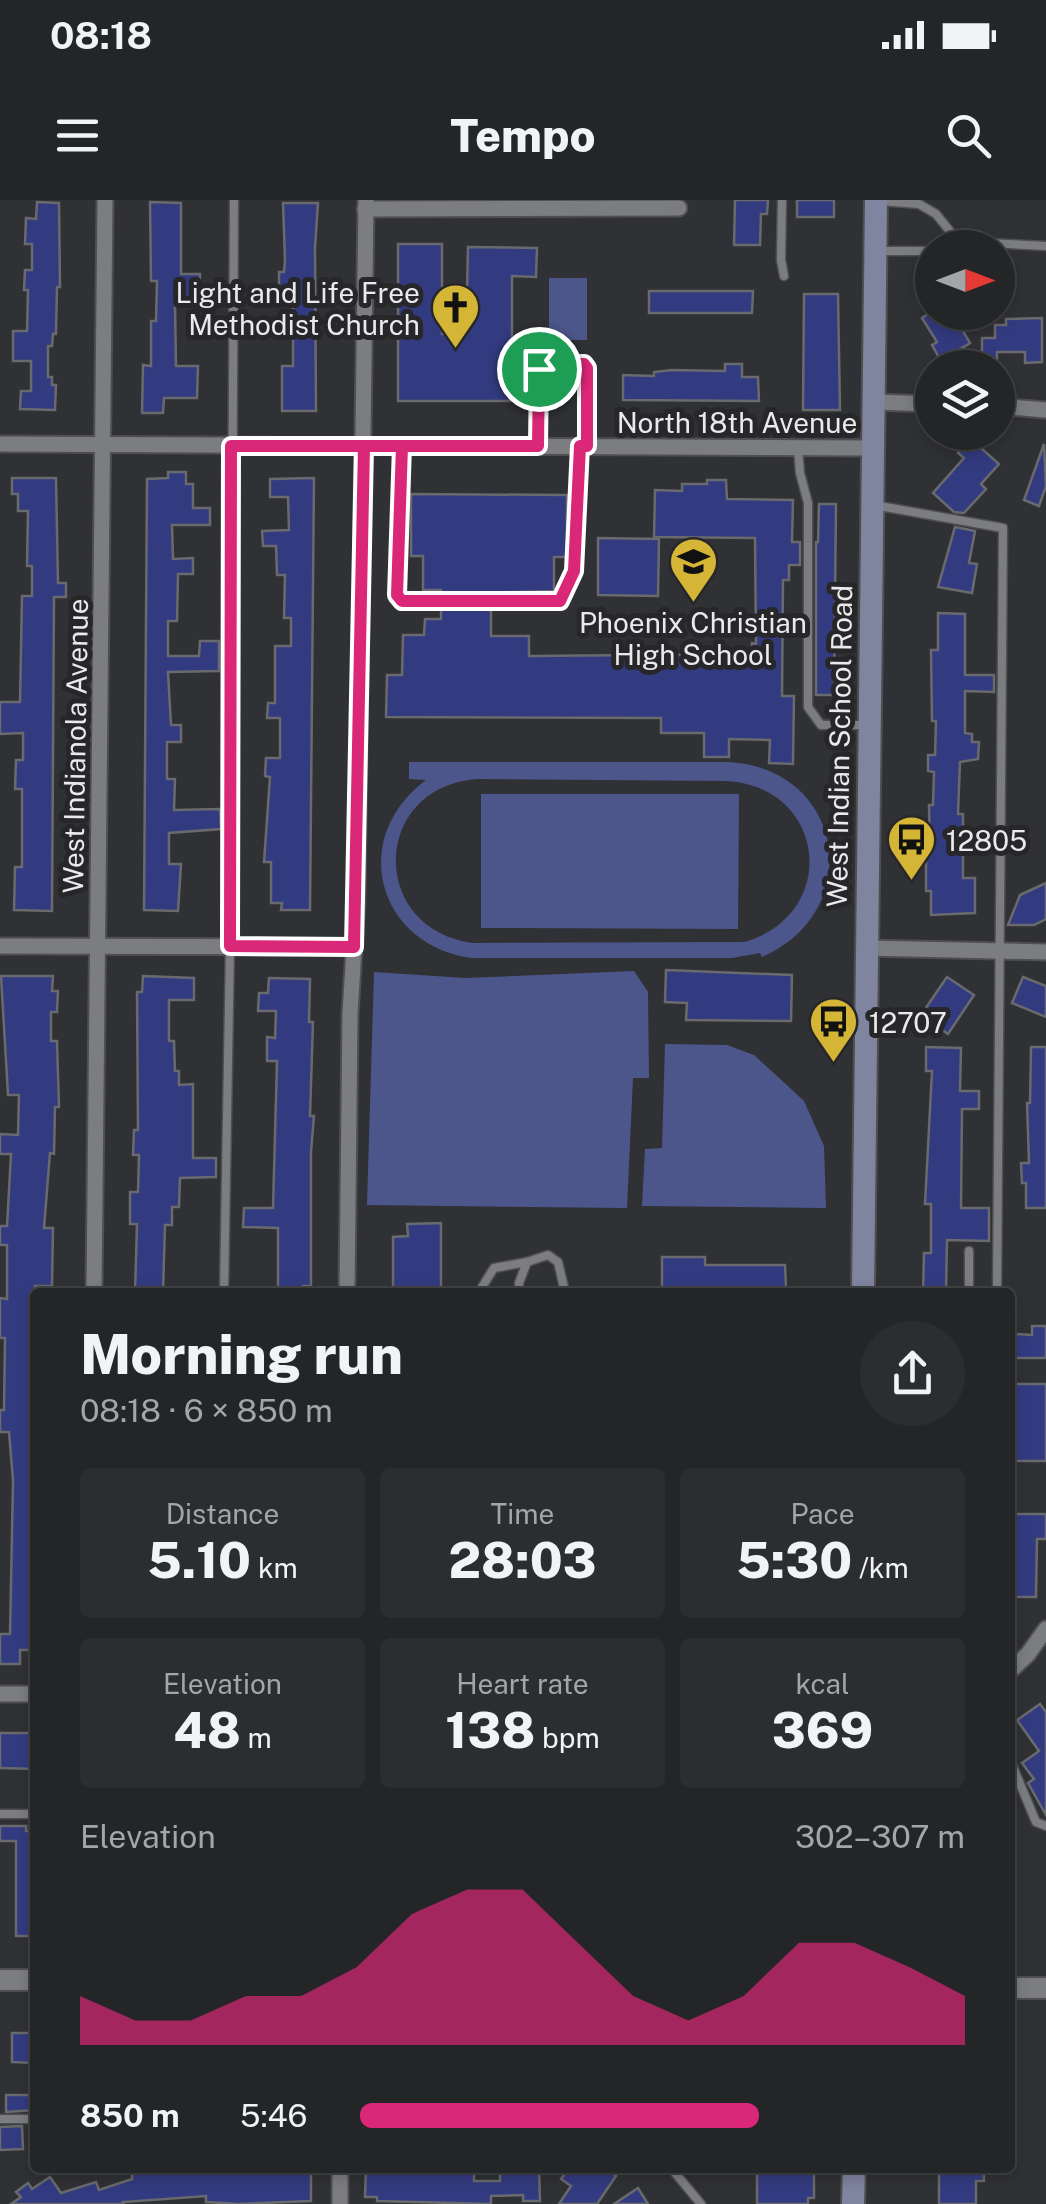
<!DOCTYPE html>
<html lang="en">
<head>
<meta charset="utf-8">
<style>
	body { margin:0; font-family:"Public Sans",sans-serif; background:#2c2d2f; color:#f1f3f6; height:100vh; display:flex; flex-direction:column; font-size:38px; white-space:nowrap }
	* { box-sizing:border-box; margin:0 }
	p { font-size:32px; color:#a3a5a7 }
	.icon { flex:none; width:55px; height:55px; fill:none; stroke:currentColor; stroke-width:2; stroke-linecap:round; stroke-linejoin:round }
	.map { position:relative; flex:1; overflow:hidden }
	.sheet { position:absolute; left:30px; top:1088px; width:985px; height:885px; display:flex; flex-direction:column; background:#242527; border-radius:10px; box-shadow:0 5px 15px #0003,0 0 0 2px #414244 }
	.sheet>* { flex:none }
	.needle { width:65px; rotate:90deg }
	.buttons { position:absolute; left:915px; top:30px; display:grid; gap:20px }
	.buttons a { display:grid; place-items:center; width:100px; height:100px; border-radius:50%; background:#242527; box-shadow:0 5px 15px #0003,0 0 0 2px #414244; font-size:50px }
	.pin { position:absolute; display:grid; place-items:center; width:85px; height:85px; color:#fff; margin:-42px; border:5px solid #fff; border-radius:50%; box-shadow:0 2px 10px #0007 }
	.round { display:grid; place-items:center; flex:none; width:105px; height:105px; border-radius:52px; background:#2c2d2f }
	.headline { display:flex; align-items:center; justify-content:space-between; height:170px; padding:0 50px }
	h1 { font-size:55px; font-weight:800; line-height:75px }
	.stats { display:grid; grid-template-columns:repeat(3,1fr); gap:15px; height:170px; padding:10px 50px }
	.stats div { display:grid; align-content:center; border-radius:10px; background:#2c2d2f; text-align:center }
	.stats b { font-size:50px; font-weight:800 }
	.stats small { font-size:28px; font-weight:400 }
	.stats p { font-size:28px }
	.chart { height:280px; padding:20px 50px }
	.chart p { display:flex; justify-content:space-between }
	.chart svg { width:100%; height:180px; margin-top:10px; fill:#db2777; opacity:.7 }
	ul { padding:0 50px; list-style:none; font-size:32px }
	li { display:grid; grid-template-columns:160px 120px 1fr; align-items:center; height:75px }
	li i { height:25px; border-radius:12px; background:#db2777 }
	.status { display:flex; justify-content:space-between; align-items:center; height:70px; padding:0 50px; background:#242527; direction:ltr }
	.status svg { height:28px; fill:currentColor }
	header { display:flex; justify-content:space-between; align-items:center; height:130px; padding:0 50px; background:#242527; font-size:45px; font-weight:800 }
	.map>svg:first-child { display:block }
	.green { fill:#4d568b; fill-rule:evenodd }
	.building { fill:#333b80; stroke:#696a6d; stroke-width:2.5 }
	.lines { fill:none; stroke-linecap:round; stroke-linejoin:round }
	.service-casing { stroke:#4f4f51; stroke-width:11 }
	.minor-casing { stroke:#4f4f51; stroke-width:19 }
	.tertiary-casing { stroke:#4f4f51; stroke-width:24 }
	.secondary-casing { stroke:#4f4f51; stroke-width:26 }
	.service { stroke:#7c7d80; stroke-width:8 }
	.minor { stroke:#7c7d80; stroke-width:15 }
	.tertiary { stroke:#7c7d80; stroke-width:20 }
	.secondary { stroke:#7f849f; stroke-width:22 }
	.route-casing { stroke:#fff; stroke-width:20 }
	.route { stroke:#db2777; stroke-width:12 }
	.labels { text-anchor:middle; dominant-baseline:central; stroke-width:10; stroke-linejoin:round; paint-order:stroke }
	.poi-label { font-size:28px; fill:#eaeaec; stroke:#27272a; text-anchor:start }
	.street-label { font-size:28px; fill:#eaeaec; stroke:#27272a }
</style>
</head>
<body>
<div class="status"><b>08:18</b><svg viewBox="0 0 49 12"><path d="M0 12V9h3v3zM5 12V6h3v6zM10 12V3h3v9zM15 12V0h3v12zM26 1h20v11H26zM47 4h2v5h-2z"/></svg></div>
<header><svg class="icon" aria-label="menu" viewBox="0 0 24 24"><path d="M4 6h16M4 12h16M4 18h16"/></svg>Tempo<svg class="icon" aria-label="search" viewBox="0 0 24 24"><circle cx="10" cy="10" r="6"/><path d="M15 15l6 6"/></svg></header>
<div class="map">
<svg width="1046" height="2004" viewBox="0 0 1046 2004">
	<rect width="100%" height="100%" fill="#303134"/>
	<g class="green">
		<rect x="549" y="78" width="38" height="62"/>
		<path d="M 409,562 L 728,562 C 844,568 868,710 762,757 L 760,753 L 732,758 L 472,758 C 377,745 348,638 426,580 L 409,579 ZM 477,579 L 726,581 C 826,586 841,713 745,742 L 473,743 C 368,729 371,587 477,579 Z"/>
		<polygon points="481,594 739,594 738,729 481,728"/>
		<polygon points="634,771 648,792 649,878 633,878 627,1008 367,1005 374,772 465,778"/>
		<polygon points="665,844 727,845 754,855 804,901 824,946 826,1008 642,1006 645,949 662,948"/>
	</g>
	<g class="building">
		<polygon points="735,0 768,0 767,14 761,14 760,45 734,45"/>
		<rect x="797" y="0" width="37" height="17"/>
		<polygon points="37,2 59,3 60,87 57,87 56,134 53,134 52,146 48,146 48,177 52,177 52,185 56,185 55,210 20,209 21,191 31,191 31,161 13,161 13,131 27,131 28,90 24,90 25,70 32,70 32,44 25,44 26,18 36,19"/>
		<polygon points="150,2 181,3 181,74 200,74 199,106 175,105 176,166 198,166 197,198 164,198 163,213 142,213 143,165 151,166 151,121 156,121 157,81 151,81"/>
		<polygon points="283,3 318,3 315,48 316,211 282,211 282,166 293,166 293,103 291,93 279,93 279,72 284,72 285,60"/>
		<polygon points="398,44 442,44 442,134 466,134 468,47 537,48 536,77 512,76 512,201 398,201"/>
		<rect x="998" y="60" width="14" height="18"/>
		<polygon points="649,91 753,91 752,113 649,113"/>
		<polygon points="804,94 838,94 840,210 803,210"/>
		<polygon points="931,112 952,112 970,143 941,161 932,145 937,142 922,118"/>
		<polygon points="1042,118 1042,162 1025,163 1025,152 997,152 997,165 982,165 982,138 995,138 995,125 1006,125 1006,119"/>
		<polygon points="725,164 742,164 742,177 758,177 759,201 623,200 623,175 654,176 654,172 672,170 725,171"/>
		<polygon points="971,239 999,264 981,284 986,289 964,313 954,312 933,293 964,258 958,253"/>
		<polygon points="1044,244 1046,286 1039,306 1024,300"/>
		<polygon points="168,272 186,272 186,284 193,284 193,308 210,308 210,325 172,325 173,359 193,358 193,374 178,374 177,421 168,421 168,456 199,456 200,441 219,441 219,471 168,472 171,525 181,525 181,542 167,542 167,579 175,579 174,610 220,609 221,629 169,633 169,664 181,664 178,711 144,710 147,279 168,278"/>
		<polygon points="12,278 56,278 58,383 66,383 66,397 54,397 52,711 14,710 15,667 22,667 22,589 15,589 16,560 23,560 23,533 0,534 0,502 20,502 22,396 32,396 32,366 27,366 28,311 18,311 18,294 12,294"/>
		<polygon points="314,278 310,710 281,710 282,703 271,703 271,662 264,662 270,577 265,576 266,558 280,558 280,518 267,518 268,503 275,503 275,446 291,446 291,418 284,418 285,375 277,375 276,346 263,346 262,331 289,330 288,297 270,297 270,279"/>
		<polygon points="707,280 726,280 727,299 793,300 792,342 800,342 800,365 789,365 789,380 783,380 782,496 794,496 793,564 769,563 770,540 729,539 729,557 704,557 704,533 661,533 661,518 386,517 387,475 402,475 403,435 424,435 425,419 441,419 441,408 491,408 491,436 529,436 529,456 752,454 752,443 756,444 755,338 654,337 655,290 682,291 682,284 707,284"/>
		<polygon points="411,294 567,295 567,357 554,357 554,391 441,394 441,390 423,390 423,356 411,356"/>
		<polygon points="819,304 836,304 834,495 816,495 816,342 818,342"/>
		<polygon points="955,327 975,331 969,363 977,364 972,393 938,387"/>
		<polygon points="598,338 659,339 658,396 598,395"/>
		<polygon points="938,413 965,414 965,475 994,475 994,492 965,491 965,533 972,534 972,542 979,542 978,559 960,562 958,614 963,614 963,678 975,678 975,713 931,715 931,691 926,691 926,655 930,655 929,605 933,605 934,572 928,571 928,555 935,555 936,521 932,521 931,450 938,450"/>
		<polygon points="1046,683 1046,719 1034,725 1008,725 1020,695"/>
		<polygon points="666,770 792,775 791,821 686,820 687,803 665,802"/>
		<polygon points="1,776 53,776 52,791 58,791 57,812 51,812 51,841 57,841 59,907 55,907 54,954 50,953 44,1028 53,1028 52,1086 35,1086 35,1450 20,1450 20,1464 0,1464 0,1434 10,1434 13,1281 9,1232 0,1232 0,1210 4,1210 5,1138 0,1138 0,1098 7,1099 7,1045 0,1045 0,1026 7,1026 11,954 0,954 0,934 18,935 19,895 8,895"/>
		<polygon points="143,776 194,778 194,800 169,800 169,841 174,841 175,871 179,871 179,885 193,884 193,958 216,958 216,977 180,978 179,1007 172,1007 172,1025 165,1025 163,1092 135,1092 137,1024 130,1024 130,992 138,992 139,955 133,955 134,930 138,930 137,792 142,792"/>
		<polygon points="947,777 974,795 948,834 921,815"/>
		<polygon points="1023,777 1046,786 1046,817 1012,803"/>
		<polygon points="269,778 310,779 309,822 313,822 310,916 314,916 311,952 311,1086 303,1086 303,1092 278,1092 278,1028 243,1027 244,1008 273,1008 277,861 267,861 267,837 275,838 276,811 258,811 259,793 268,793"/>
		<polygon points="926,847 961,848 960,891 979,891 979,909 962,909 961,1008 989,1008 989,1041 947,1040 946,1092 923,1092 924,1053 931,1053 931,1004 925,1004 932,871 926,871"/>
		<polygon points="1031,847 1046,847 1046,1008 1026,1008 1026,983 1022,983 1021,963 1029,963 1027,903 1030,903"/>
		<polygon points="441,1023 441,1092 393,1092 393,1037 408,1036 407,1024"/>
		<polygon points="662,1057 705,1057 705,1065 785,1065 786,1087 785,1092 662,1092"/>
		<polygon points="1032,1126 1046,1126 1046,1158 1014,1158 1015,1134 1032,1135"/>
		<rect x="1010" y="1184" width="36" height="77"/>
		<polygon points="1011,1314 1046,1314 1046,1339 1037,1339 1036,1397 1010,1397"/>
		<polygon points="1040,1504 1046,1512 1046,1615 1028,1583 1034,1579 1022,1563 1039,1551 1017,1520"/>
		<polygon points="0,1533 35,1533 35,1569 0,1568"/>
		<polygon points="0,1626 26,1626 26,1631 35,1631 35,1736 16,1736 16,1641 0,1641"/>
		<polygon points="12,1833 35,1833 35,1863 12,1862"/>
		<polygon points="6,1895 35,1895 35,1910 6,1912"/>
		<polygon points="22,1926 23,1949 0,1950 0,1927"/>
		<polygon points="132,1968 154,1968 154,1972 204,1968 204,1972 311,1968 311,2001 239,2004 206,2002 206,1996 123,2002 124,2004 11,2004 21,1997 16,1992 28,1983 32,1989 50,1977 61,1993 96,1982 99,1990 132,1979"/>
		<polygon points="366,1968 474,1968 474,1981 500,1981 500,1968 539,1968 540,2001 523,2001 523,1995 491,1996 491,2004 377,2001 377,1997 365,1997"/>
		<polygon points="569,1968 605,1968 616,1976 597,2004 559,2004 571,1986 561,1979"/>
		<polygon points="757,1968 814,1968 814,1998 808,1998 808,2004 757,2004"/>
		<polygon points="945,1968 984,1968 984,1981 976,1981 976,2004 939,2004 939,1970"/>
		<polygon points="638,1988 648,2004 614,2004"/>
	</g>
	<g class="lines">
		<defs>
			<g id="service">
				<polyline points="782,0 781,60 784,76"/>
				<polyline points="880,1 919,4 936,14 953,35 968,42 1046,46"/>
				<polyline points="949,48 968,42"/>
				<polyline points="877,51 932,51"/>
				<polyline points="402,246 397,395 402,401 560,401 574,371 580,246"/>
				<polyline points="538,246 539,169 542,164 584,164 587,168 587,246"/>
				<polyline points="798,248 800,273 808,303 808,507 821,525 869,525"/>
				<polyline points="874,305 1003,328 997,1092"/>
				<polyline points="224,1092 230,746 234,0"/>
				<polyline points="479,1092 494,1068 527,1062"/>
				<polyline points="519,1092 519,1083 527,1062 548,1055 558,1062 565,1092"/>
				<polyline points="969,1092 969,1051"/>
				<polyline points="1010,1560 1036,1622 1046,1626"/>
				<polyline points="0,1614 35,1614"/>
				<polyline points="0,1919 35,1919"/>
				<polyline points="671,1968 701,2004"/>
			</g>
			<g id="minor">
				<polyline points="365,9 679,8"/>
				<polyline points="873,202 932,204"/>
				<polyline points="998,206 1046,210"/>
				<polyline points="0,244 873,248"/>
				<polyline points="0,746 354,747"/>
				<polyline points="867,748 1046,752"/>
				<polyline points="94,1092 105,0"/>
				<polyline points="347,1092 350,814 357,700 366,0"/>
				<polyline points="1010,1471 1028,1454 1046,1429"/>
				<polyline points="0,1494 35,1494"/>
				<polyline points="340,2004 340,1968"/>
			</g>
			<g id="tertiary">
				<polyline points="0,1780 35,1780"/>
				<polyline points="1010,1788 1046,1788"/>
			</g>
			<g id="secondary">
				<polyline points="863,1092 876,0"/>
				<polyline points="853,2004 854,1968"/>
			</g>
		</defs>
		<use href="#service" class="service-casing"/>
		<use href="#minor" class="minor-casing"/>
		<use href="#tertiary" class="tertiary-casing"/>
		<use href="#secondary" class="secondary-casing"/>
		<use href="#service" class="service"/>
		<use href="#minor" class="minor"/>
		<use href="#tertiary" class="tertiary"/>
		<use href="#secondary" class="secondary"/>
	</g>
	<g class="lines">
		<defs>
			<polyline id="route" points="539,169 538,246 231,246 230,746 354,747 364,246 402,246 397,395 402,401 560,401 574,371 580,246 587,246 587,168 584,164 542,164 539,169"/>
		</defs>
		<use href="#route" class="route-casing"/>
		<use href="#route" class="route"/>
	</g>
	<defs>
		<symbol id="church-pin" viewBox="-11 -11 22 30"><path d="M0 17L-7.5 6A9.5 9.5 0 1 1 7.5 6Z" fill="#d5b535" stroke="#27272a"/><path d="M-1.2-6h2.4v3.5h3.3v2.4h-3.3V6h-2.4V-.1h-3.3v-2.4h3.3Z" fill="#111"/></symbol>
		<symbol id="school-pin" viewBox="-11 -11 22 30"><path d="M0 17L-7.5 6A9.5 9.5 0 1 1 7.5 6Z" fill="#d5b535" stroke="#27272a"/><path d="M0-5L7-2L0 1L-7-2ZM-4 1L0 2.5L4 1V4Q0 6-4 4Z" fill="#111"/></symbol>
		<symbol id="bus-pin" viewBox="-11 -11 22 30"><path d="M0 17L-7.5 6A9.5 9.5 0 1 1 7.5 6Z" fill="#d5b535" stroke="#27272a"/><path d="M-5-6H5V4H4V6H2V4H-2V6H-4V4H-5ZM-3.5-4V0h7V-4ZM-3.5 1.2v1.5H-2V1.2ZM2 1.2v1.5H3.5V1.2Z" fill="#111"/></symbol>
	</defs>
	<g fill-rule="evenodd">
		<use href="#church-pin" x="428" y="80" width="55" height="75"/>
		<use href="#school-pin" x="666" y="334" width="55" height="75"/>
		<use href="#bus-pin" x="884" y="612" width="55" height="75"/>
		<use href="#bus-pin" x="806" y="794" width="55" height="75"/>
	</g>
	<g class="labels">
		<g class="poi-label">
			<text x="420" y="92" text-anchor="end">Light and Life Free<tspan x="420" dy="32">Methodist Church</tspan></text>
			<text x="693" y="422" text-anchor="middle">Phoenix Christian<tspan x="693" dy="32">High School</tspan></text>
			<text x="946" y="640">12805</text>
			<text x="869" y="822">12707</text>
		</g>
		<g class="street-label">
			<text x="737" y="222">North 18th Avenue</text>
			<text transform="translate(75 546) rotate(-89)">West Indianola Avenue</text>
			<text transform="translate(839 546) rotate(-89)">West Indian School Road</text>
		</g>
	</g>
</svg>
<div class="buttons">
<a><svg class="needle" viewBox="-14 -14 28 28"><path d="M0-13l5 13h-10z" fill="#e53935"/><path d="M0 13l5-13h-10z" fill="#a3a5a7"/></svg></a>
<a><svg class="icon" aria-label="layers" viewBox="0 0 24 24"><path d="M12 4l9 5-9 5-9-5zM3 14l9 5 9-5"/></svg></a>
</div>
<div class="pin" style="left:539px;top:169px;background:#1e9e55"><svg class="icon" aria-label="arrive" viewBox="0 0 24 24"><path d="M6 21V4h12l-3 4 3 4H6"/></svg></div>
<section class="sheet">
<div class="headline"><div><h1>Morning run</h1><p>08:18 · 6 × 850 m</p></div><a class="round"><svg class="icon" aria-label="share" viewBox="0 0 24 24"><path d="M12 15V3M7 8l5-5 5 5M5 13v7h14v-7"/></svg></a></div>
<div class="stats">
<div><p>Distance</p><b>5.10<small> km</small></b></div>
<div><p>Time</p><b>28:03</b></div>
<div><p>Pace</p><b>5:30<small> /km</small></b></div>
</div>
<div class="stats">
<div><p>Elevation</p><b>48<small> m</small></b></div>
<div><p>Heart rate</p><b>138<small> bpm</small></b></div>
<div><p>kcal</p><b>369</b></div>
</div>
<div class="chart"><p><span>Elevation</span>302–307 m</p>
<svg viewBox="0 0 160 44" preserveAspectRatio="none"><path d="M0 44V32L10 38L20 38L30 32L40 32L50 25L60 12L70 6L80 6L90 19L100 32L110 38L120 32L130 19L140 19L150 25L160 32V44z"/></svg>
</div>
<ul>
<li><b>850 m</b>5:46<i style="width:66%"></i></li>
</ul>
</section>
</div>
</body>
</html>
